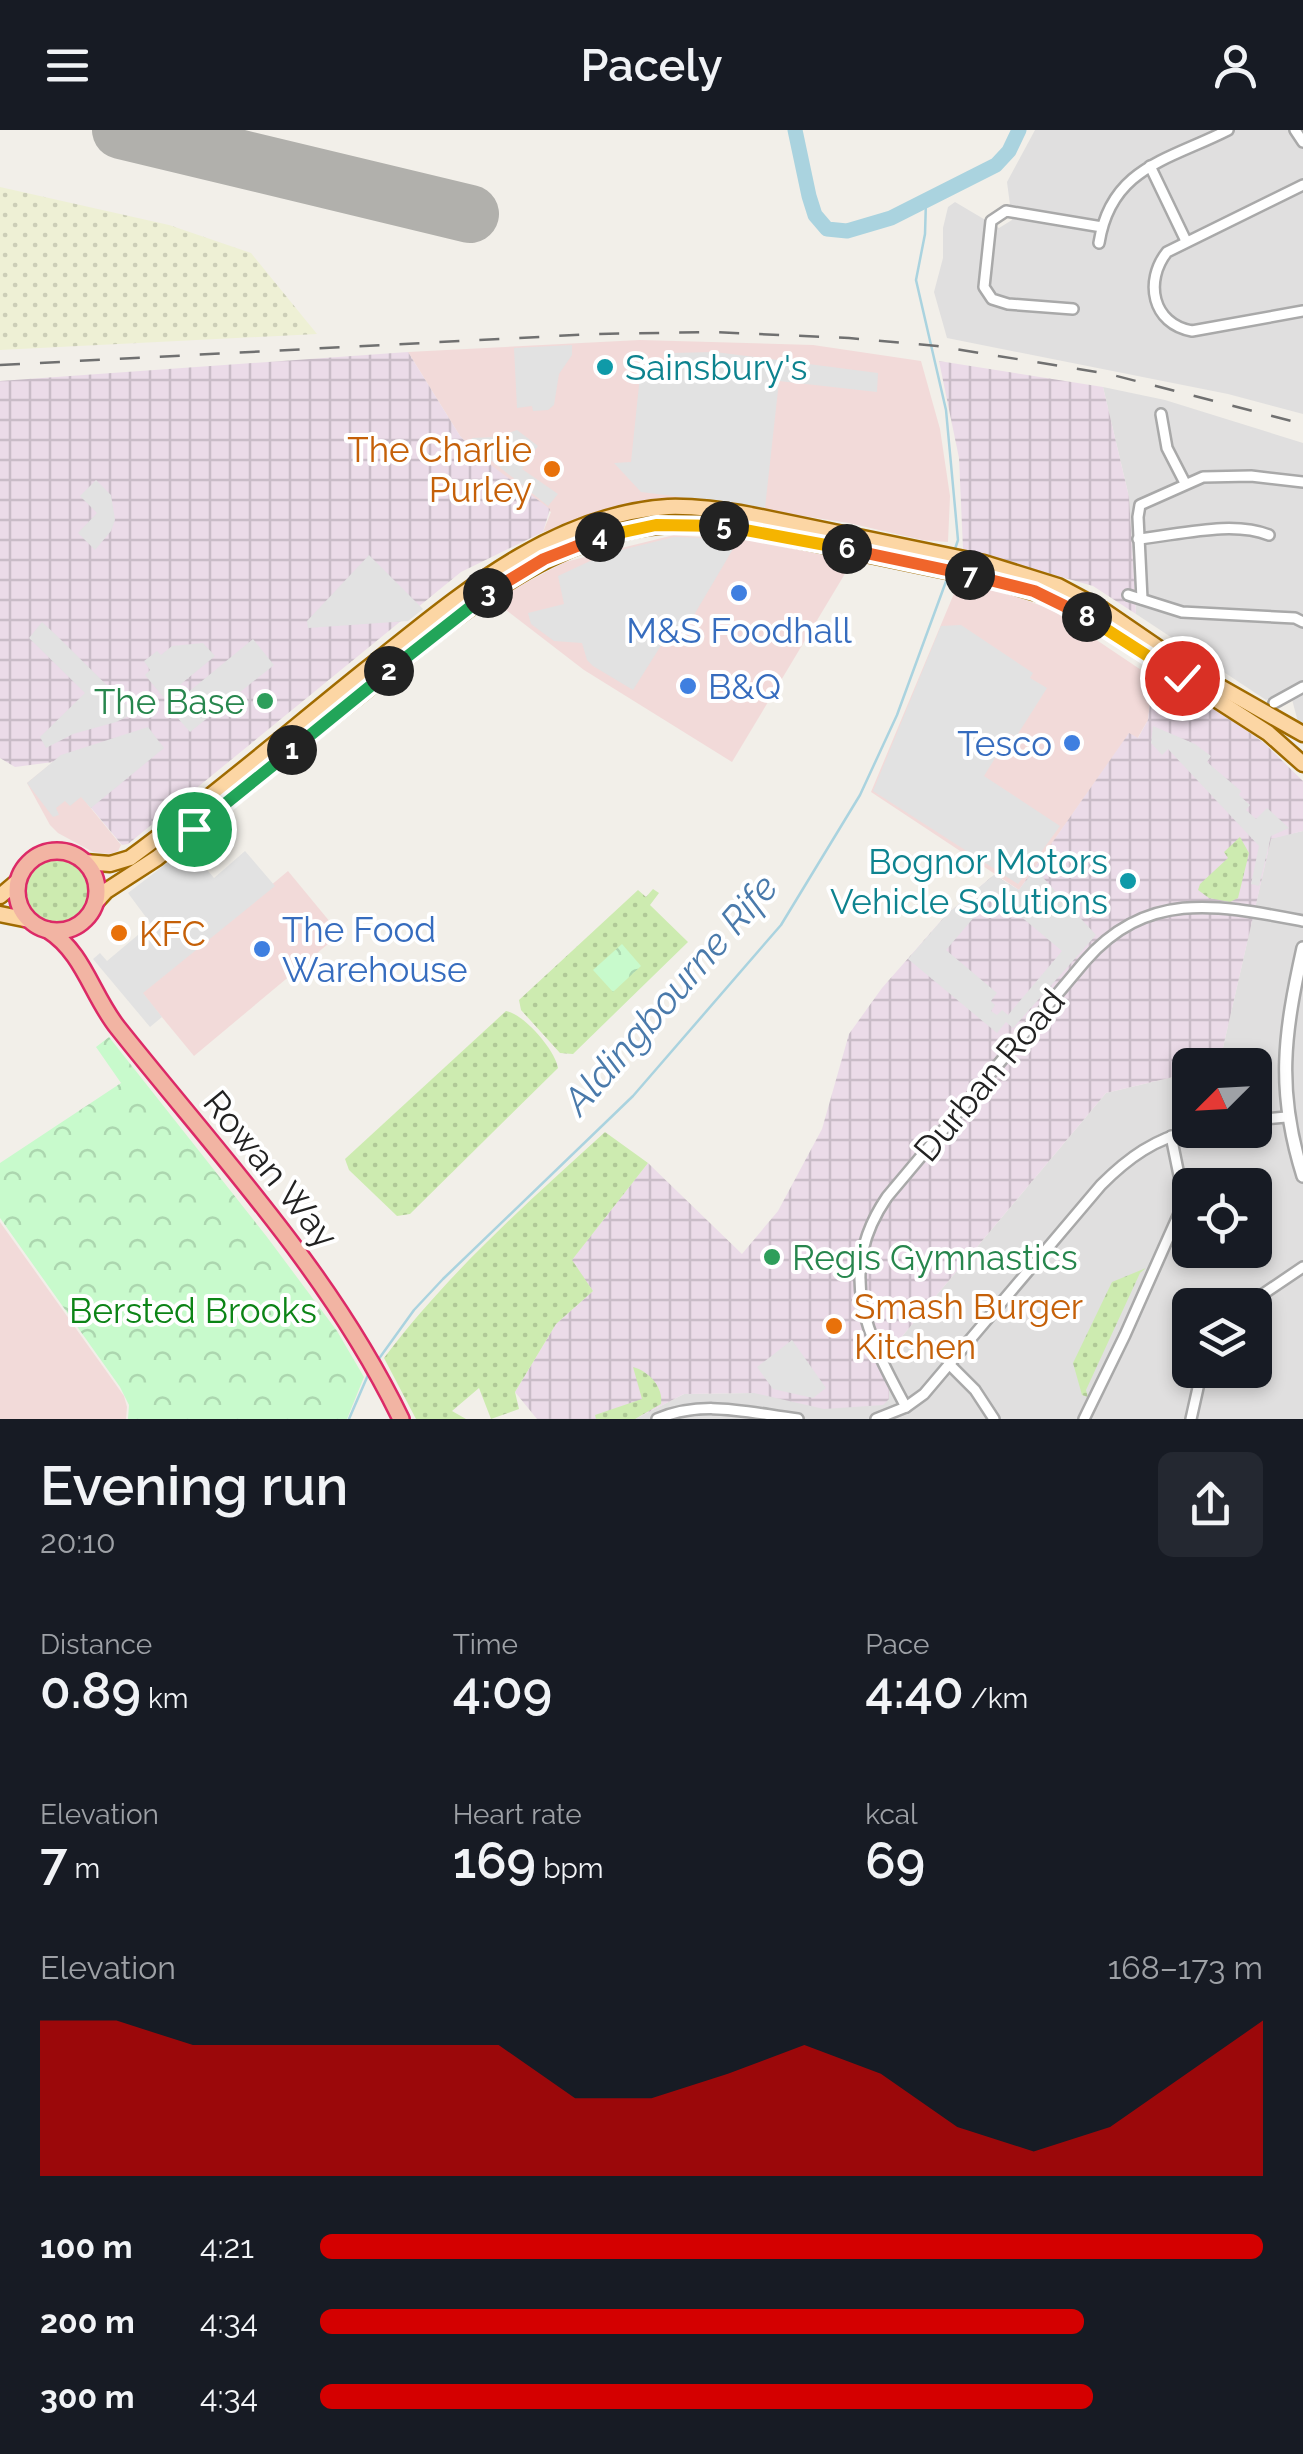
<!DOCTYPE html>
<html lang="en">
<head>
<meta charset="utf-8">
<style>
	body { margin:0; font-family:Raleway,sans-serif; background:#242831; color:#f1f3f6; height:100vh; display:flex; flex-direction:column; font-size:38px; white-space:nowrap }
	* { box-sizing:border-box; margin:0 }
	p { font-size:32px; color:#9ea1a6 }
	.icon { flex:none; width:55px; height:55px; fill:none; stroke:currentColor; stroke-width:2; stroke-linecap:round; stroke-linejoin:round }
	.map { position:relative; height:1289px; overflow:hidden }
	.panel { display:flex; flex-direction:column; background:#171b24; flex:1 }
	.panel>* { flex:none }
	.needle { width:65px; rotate:246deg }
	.tools { position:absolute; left:1172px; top:918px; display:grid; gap:20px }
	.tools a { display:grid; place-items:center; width:100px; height:100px; border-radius:15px; background:#171b24; box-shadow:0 5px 15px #0003; font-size:50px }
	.pin { position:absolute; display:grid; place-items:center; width:85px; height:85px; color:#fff; margin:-42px; border:5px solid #fff; border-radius:50%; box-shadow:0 2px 10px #0007 }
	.km { position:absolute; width:50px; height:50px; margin:-25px; border-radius:50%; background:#222; color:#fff; font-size:28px; line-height:50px; text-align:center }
	.round { display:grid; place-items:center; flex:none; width:105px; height:105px; border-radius:15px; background:#242831 }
	.headline { display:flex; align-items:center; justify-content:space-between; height:170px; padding:0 40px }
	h1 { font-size:55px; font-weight:600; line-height:75px }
	.stats { display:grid; grid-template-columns:repeat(3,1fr); gap:15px; height:170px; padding:10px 40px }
	.stats div { display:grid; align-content:center }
	.stats b { font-size:50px; font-weight:600 }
	.stats small { font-size:28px; font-weight:400 }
	.stats p { font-size:28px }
	.chart { height:280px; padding:20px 40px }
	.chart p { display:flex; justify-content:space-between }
	.chart svg { width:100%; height:180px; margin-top:10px; fill:#d40000; opacity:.7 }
	ul { padding:0 40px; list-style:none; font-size:32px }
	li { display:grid; grid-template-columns:160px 120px 1fr; align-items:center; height:75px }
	li i { height:25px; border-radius:12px; background:#d40000 }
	header { display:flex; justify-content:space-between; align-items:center; height:130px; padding:0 40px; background:#171b24; font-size:45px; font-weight:600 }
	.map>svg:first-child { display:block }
	.residential { fill:#e0dfdf; fill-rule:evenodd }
	.commercial { fill:#f2dad9 }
	.industrial { fill:url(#industrial-grid) }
	.farmland { fill:url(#farmland-dots) }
	.grass { fill:url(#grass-dots) }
	.park { fill:url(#park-crowns) }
	.parking { fill:#e2e2e2; fill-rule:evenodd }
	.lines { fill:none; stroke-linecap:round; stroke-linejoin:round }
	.stream { stroke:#aad3df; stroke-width:2.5 }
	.river { stroke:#aad3df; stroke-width:15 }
	.runway { stroke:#b1b0ac; stroke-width:58 }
	.minor-casing { stroke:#a9a9a9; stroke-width:14 }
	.tertiary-casing { stroke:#a9a9a9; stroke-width:16 }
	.primary-casing { stroke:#a06b00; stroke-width:19 }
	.trunk-casing { stroke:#dc2a67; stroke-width:20 }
	.minor { stroke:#fff; stroke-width:9 }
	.tertiary { stroke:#fff; stroke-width:11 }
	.primary { stroke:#fcd6a4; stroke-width:14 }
	.trunk { stroke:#f2b4a3; stroke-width:15 }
	.rail { stroke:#707070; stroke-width:2.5; stroke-dasharray:20 20; stroke-linecap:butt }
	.split-1-casing { stroke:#fff; stroke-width:20 }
	.split-2-casing { stroke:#fff; stroke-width:20 }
	.split-3-casing { stroke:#fff; stroke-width:20 }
	.split-4-casing { stroke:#fff; stroke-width:20 }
	.split-5-casing { stroke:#fff; stroke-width:20 }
	.split-6-casing { stroke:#fff; stroke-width:20 }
	.split-7-casing { stroke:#fff; stroke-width:20 }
	.split-8-casing { stroke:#fff; stroke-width:20 }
	.split-9-casing { stroke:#fff; stroke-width:20 }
	.split-1 { stroke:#22a559; stroke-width:12 }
	.split-2 { stroke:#22a559; stroke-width:12 }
	.split-3 { stroke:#22a559; stroke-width:12 }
	.split-4 { stroke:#f0652b; stroke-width:12 }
	.split-5 { stroke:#f5b400; stroke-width:12 }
	.split-6 { stroke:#f5b400; stroke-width:12 }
	.split-7 { stroke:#f0652b; stroke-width:12 }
	.split-8 { stroke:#f0652b; stroke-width:12 }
	.split-9 { stroke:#f5b400; stroke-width:12 }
	.culture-dot { fill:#0f9aa8; stroke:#fff; stroke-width:4 }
	.food-dot { fill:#e8710a; stroke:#fff; stroke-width:4 }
	.shop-dot { fill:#3f7fe0; stroke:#fff; stroke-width:4 }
	.leisure-dot { fill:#2e9e5b; stroke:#fff; stroke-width:4 }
	.labels { text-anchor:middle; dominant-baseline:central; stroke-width:8; stroke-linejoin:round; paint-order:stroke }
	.culture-label { font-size:35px; fill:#0d838f; stroke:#fff; text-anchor:start }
	.food-label { font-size:35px; fill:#c56008; stroke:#fff; text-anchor:start }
	.shop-label { font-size:35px; fill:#366cbe; stroke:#fff; text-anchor:start }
	.leisure-label { font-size:35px; fill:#27864d; stroke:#fff; text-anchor:end }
	.street-label { font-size:35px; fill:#222; stroke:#fff }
	.park-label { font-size:35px; fill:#0c8416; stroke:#fff }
	.water-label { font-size:38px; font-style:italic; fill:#4a7aab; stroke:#fff }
</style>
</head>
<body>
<header><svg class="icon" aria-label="menu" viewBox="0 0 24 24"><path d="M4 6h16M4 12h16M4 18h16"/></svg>Pacely<svg class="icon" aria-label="person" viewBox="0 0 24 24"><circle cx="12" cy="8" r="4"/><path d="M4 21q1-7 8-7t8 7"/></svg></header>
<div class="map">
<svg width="1303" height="1289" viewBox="0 0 1303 1289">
	<defs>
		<pattern id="industrial-grid" width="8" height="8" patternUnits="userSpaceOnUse" patternTransform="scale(2.5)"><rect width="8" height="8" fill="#ebdbe8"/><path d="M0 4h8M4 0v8" fill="none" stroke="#c9bcc7"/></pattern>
		<pattern id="farmland-dots" width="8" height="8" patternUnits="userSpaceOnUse" patternTransform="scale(2.5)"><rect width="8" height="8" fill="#eef0d5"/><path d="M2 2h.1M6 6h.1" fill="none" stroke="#ccceb7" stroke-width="1.8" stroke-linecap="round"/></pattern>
		<pattern id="grass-dots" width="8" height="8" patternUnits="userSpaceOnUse" patternTransform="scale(2.5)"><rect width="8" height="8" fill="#cdebb0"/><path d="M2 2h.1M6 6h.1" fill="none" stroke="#b0c997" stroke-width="1.8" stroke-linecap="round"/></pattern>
		<pattern id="park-crowns" width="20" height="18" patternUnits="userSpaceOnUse" patternTransform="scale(2.5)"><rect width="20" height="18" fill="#c8facc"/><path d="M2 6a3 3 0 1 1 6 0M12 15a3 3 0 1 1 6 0" fill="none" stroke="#acd6af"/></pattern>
	</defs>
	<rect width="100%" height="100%" fill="#f2efe9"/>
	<g class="residential">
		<polygon points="1035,0 1303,0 1303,284 1228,264 947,208 934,162 943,128 943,98 948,77 955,72 999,98 1012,90 1007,52"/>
		<polygon points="1103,257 1165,270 1303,313 1303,593 1298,592 1290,562 1266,570 1136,484 1129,367"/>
		<path d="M 1303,701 L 1303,1289 L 635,1289 L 684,1264 L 754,1263 L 889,1268 L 889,1222 L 1106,963 L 1190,943 L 1190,1000 L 1255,1000 L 1255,935 L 1219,935 L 1271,708 ZM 1190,1055 L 1255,1055 L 1255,1120 L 1190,1120 ZM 1190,1175 L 1255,1175 L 1255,1240 L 1190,1240 Z"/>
	</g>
	<g class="commercial">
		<polygon points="640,210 813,215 921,231 940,299 950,366 948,412 922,410 849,393 704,371 636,372 543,402 551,382 480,327 460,306 408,222"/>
		<polygon points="674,405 767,412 852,432 732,632 584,540 493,470 565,432"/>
		<polygon points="958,454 1010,464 1052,480 1162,554 1150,573 1148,590 1137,609 1129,604 1019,760 871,662"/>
		<polygon points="53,632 121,715 118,721 110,724 93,722 58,703 50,695 27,653"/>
		<polygon points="288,741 340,804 194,926 142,863"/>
		<polygon points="0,1092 124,1266 127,1277 126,1289 0,1289"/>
	</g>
	<g class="industrial">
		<polygon points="408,222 460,306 480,327 550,379 543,402 461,442 128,714 122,715 53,632 15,637 0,628 0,251"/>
		<polygon points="939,231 1103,257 1129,367 1136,484 1093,456 963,419 959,328"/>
		<polygon points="1165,551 1216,579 1264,613 1303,651 1303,701 1271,709 1219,935 1190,935 1190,943 1106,963 889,1222 889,1269 883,1275 824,1279 754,1263 684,1264 635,1289 537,1289 515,1262 556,1194 593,1161 571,1131 648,1033 742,1124 778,1081 822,999 849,904 882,858 947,784 994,745 1019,760 1129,603 1138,608 1148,590 1150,573"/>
	</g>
	<polygon class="farmland" points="0,57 169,95 251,123 317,204 0,220"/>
	<g class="grass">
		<polygon points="1240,707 1249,723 1238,768 1230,772 1209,768 1198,760 1200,754 1228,728 1224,722"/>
		<circle cx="58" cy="759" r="34"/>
		<polygon points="653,759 659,763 650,775 688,812 573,924 560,923 521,880 519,870 638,760 646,767"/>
		<path d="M 506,881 C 524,884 555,920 558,938 L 410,1084 L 397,1086 L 349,1040 L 345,1029 Z"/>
		<path d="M 605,1002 L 648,1033 L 572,1130 L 593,1161 L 556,1194 L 515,1262 L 519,1279 L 491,1289 L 479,1258 L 452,1281 L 466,1289 L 416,1289 L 384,1228 C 448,1143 527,1073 605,1002 Z"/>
		<polygon points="1146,1138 1140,1143 1086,1260 1088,1267 1082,1265 1073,1233 1112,1152"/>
		<path d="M 633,1237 C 649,1241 664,1258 661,1274 L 635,1289 L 596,1289 L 595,1285 L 642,1269 Z"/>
	</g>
	<g class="park">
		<polygon points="622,814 641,836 613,862 593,840"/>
		<polygon points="109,907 267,1107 337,1201 364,1247 347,1289 128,1289 129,1275 120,1257 0,1088 0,1033 121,953 96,917"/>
	</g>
	<g class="parking">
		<polygon points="572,215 572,225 559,244 554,275 548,280 533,281 532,276 517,278 514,218"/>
		<polygon points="715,222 878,243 877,262 779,251 765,378 641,362 614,333 631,332 641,236 669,238 671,223"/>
		<polygon points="517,300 538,316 522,339 558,364 548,376 471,314 472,308 496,307"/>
		<polygon points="96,350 111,365 115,390 111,401 95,420 78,403 97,383 80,366"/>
		<polygon points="674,407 714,408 736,414 678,512 667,506 633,560 593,536 587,530 582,513 554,511 531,494 528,483 564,474 558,446 605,424"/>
		<polygon points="369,425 423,479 408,491 308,498 307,491"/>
		<polygon points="42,492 54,503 135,583 116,592 73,604 46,618 40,607 85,563 29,508"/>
		<polygon points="961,495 1033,543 1030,548 1047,558 1016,607 1010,604 984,646 1060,696 1018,754 873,661 941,496"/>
		<polygon points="253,509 274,535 190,602 169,578"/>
		<polygon points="203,513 215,526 164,568 145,545 150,540 144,531 157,521 161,525 172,516"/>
		<polygon points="1153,596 1195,614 1211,626 1207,632 1241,661 1239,665 1250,675 1246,680 1256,689 1267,678 1289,698 1271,706 1259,756 1251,754 1259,716 1168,619 1162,625 1151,613"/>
		<polygon points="148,597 164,618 91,678 81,667 70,676 65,671 56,678 59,685 53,687 27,653 61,625"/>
		<polygon points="188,717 214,748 245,721 275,756 143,863 162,887 150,897 93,829 100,823 107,831 151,794 128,763"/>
		<path d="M 1035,739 L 1096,805 L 1013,898 L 1006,892 L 997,903 L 908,829 L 947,784 L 994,745 L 1019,760 ZM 994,764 L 1062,821 L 1008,885 L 1002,880 L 997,885 L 991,881 L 995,875 L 991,871 L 997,863 L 946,820 Z"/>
		<polygon points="792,1210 826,1258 813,1268 773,1259 757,1237"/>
	</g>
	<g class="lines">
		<g class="stream">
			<polyline points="926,70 925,104 916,150 946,280 958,410 955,419"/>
			<polyline points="378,1230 414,1180 443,1149 633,966 781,795 860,665 897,585 948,446"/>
			<polyline points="349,1289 368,1245"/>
		</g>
		<polyline class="river" points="795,0 809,66 815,85 827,99 847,101 891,88 996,35 1009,21 1019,0"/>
		<polyline class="runway" points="121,0 470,84"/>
		<defs>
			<g id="minor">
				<polyline points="1295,0 1303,12"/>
				<polyline points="1150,36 1186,111"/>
				<path d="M 1303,55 L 1167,122 C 1144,151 1152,194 1192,201 L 1303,181"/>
				<path d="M 1099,113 C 1111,37 1169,30 1228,0"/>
				<polyline points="1073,179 1008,174 992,169 984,157 991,91 1006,81 1102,97"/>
				<polyline points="1161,284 1167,318 1185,353"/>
				<path d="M 1138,409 C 1178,405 1232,390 1269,405"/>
				<polyline points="1128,465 1182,482 1295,488 1303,492"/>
				<polyline points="1142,469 1138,387 1140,375 1203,347 1251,346 1303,352"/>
				<polyline points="1274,573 1303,557"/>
				<polyline points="1255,990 1286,987"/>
				<polyline points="1247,1175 1303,1137"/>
				<polyline points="949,1234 975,1260 994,1289"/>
				<path d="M 906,1277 C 867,1205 835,1143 887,1067 L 1085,831 C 1148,759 1219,775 1303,791"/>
				<path d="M 657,1289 C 704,1269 749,1283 798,1289"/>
				<path d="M 876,1289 L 906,1277 L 924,1264 L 1101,1055 C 1128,1028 1155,1008 1194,1000"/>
				<polyline points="1084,1289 1125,1205 1181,1079 1180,1050 1171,1006"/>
				<polyline points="1191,1289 1202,1240"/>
			</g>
			<path id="tertiary" d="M 1303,818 C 1284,904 1276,960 1303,1046"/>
			<g id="primary">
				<path d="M 85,732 L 110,734 L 130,728 C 210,669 286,604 363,542 C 453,471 547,385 668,377 C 696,376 723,380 751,385 L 984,433 L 1058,456 L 1103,480 L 1192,541 L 1303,604"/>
				<polyline points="0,766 18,751"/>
				<path d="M 96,772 L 106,761 L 157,728 C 227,673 296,616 365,561 C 481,468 576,377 736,397 L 1000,452 L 1050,467 L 1088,487 L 1268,603 L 1303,634"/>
				<polyline points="0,784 29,790"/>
			</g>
			<g id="trunk">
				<circle cx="57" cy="761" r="40"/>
				<path d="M 48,800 C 84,823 92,866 118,898 C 219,1025 330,1142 401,1289"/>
			</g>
		</defs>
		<use href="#minor" class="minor-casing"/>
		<use href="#tertiary" class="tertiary-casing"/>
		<use href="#primary" class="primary-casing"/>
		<use href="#trunk" class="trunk-casing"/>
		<use href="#minor" class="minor"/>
		<use href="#tertiary" class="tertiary"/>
		<use href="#primary" class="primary"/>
		<use href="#trunk" class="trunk"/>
		<polyline class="rail" points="0,235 595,204 713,202 849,208 937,216 1109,244 1303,294"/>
	</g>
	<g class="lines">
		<defs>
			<polyline id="split-1" points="194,699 292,620"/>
			<polyline id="split-2" points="292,620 389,541"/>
			<polyline id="split-3" points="389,541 488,463"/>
			<polyline id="split-4" points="488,463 544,429 600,407"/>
			<polyline id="split-5" points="600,407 656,395 724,396"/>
			<polyline id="split-6" points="724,396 847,419"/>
			<polyline id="split-7" points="847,419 970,445"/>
			<polyline id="split-8" points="970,445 1034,461 1087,487"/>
			<polyline id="split-9" points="1087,487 1182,548"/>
		</defs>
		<use href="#split-1" class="split-1-casing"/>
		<use href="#split-2" class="split-2-casing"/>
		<use href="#split-3" class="split-3-casing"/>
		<use href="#split-4" class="split-4-casing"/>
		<use href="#split-5" class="split-5-casing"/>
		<use href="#split-6" class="split-6-casing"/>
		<use href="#split-7" class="split-7-casing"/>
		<use href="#split-8" class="split-8-casing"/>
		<use href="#split-9" class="split-9-casing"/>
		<use href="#split-1" class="split-1"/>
		<use href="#split-2" class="split-2"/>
		<use href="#split-3" class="split-3"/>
		<use href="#split-4" class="split-4"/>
		<use href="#split-5" class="split-5"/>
		<use href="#split-6" class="split-6"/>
		<use href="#split-7" class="split-7"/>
		<use href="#split-8" class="split-8"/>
		<use href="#split-9" class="split-9"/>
	</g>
	<g class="culture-dot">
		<circle cx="605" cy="237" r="10"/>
		<circle cx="1128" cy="751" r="10"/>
	</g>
	<g class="food-dot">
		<circle cx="552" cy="339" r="10"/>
		<circle cx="119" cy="803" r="10"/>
		<circle cx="834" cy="1196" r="10"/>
	</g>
	<g class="shop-dot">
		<circle cx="739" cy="463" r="10"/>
		<circle cx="688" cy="556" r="10"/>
		<circle cx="1072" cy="613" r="10"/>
		<circle cx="262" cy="819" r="10"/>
	</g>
	<g class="leisure-dot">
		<circle cx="265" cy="571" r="10"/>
		<circle cx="772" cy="1127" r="10"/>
	</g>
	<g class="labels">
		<g class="culture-label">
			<text x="625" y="237">Sainsbury's</text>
			<text x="1108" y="731" text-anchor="end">Bognor Motors<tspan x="1108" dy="40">Vehicle Solutions</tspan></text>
		</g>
		<g class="food-label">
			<text x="532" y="319" text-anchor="end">The Charlie<tspan x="532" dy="40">Purley</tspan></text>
			<text x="139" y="803">KFC</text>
			<text x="854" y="1176">Smash Burger<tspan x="854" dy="40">Kitchen</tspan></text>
		</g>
		<g class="shop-label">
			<text x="739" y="500" text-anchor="middle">M&amp;S Foodhall</text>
			<text x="708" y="556">B&amp;Q</text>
			<text x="1052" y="613" text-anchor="end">Tesco</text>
			<text x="282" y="799">The Food<tspan x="282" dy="40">Warehouse</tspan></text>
		</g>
		<g class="leisure-label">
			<text x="245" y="571">The Base</text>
			<text x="792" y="1127" text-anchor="start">Regis Gymnastics</text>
		</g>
		<g class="street-label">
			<text transform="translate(989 945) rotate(-50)">Durban Road</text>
			<text transform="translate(271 1039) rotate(51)">Rowan Way</text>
		</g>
		<g class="park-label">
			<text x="193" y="1180">Bersted Brooks</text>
		</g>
		<g class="water-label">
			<text transform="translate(670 864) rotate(-49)">Aldingbourne Rife</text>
		</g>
	</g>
</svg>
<div class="tools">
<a><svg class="needle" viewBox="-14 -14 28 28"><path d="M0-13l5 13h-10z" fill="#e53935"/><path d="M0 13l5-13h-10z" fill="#9ea1a6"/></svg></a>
<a><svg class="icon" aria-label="locate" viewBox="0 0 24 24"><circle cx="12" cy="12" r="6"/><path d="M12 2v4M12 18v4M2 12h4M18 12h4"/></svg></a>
<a><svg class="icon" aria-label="layers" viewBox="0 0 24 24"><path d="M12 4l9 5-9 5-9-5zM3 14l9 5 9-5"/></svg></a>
</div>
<div class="pin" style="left:194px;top:699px;background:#1e9e55"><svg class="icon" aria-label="arrive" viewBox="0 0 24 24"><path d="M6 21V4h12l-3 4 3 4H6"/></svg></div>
<div class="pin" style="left:1182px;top:548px;background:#d93025"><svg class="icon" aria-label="check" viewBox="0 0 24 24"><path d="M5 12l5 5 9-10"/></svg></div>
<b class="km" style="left:292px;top:620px">1</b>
<b class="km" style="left:389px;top:541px">2</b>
<b class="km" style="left:488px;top:463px">3</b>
<b class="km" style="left:600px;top:407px">4</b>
<b class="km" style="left:724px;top:396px">5</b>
<b class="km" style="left:847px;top:419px">6</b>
<b class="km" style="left:970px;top:445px">7</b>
<b class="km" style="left:1087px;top:487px">8</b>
</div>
<section class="panel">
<div class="headline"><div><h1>Evening run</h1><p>20:10</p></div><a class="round"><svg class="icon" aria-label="share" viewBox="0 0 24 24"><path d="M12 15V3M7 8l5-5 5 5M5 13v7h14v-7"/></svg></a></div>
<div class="stats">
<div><p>Distance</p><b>0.89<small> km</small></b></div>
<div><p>Time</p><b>4:09</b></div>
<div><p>Pace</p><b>4:40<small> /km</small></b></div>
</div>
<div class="stats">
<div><p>Elevation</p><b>7<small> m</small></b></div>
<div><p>Heart rate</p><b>169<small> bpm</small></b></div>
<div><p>kcal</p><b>69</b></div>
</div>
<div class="chart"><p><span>Elevation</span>168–173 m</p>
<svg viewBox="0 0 160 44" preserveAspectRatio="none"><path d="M0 44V6L10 6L20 12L30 12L40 12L50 12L60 12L70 25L80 25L90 19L100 12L110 19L120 32L130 38L140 32L150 19L160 6V44z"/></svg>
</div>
<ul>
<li><b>100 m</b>4:21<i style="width:100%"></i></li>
<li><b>200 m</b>4:34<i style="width:81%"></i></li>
<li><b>300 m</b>4:34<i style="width:82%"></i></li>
</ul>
</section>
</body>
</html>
